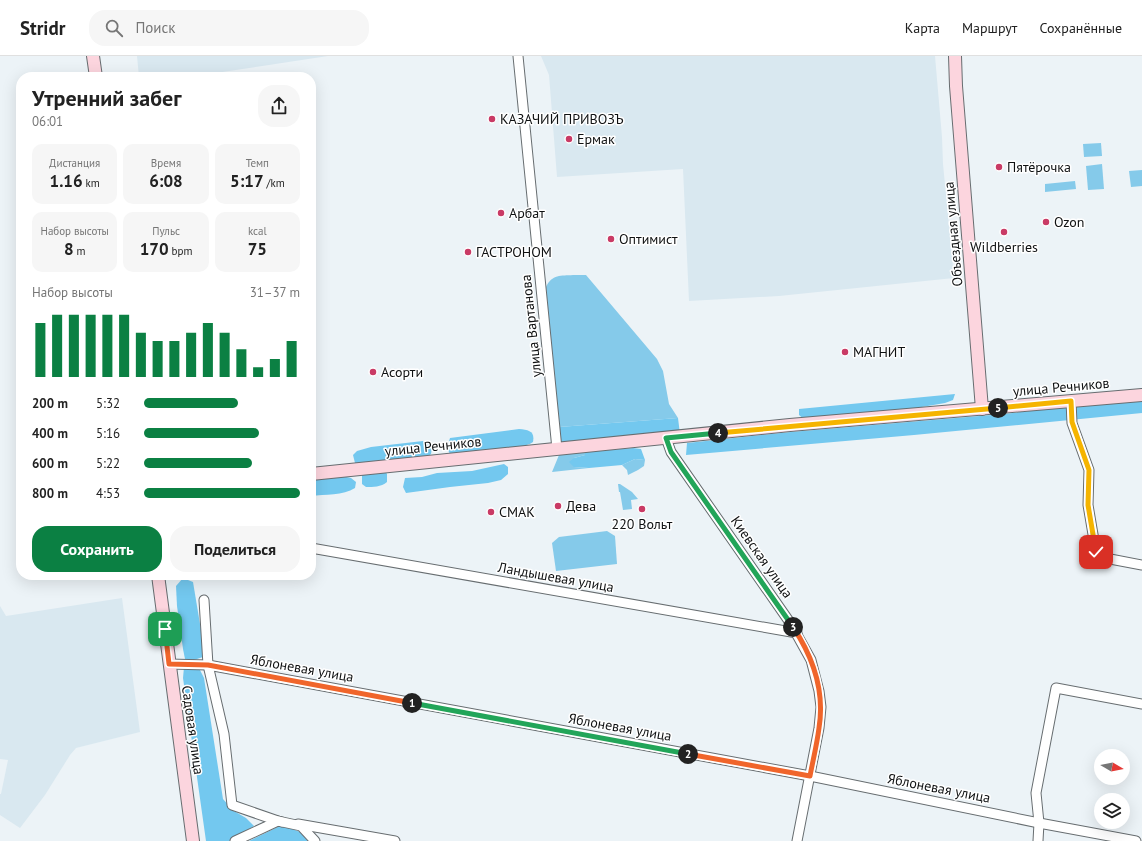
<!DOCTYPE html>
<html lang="ru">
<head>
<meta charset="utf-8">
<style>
	body { margin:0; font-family:"PT Sans",sans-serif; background:#f6f6f6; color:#222; height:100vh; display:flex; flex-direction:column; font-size:15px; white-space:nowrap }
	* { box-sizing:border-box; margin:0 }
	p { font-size:13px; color:#767676 }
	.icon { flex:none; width:22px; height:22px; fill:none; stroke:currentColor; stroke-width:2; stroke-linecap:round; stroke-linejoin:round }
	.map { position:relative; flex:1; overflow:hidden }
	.details { position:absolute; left:16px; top:16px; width:300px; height:508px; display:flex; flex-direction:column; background:#fff; border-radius:16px; box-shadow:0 4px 16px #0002 }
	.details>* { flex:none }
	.needle { width:26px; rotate:100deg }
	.fabs { position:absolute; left:1094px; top:693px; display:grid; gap:8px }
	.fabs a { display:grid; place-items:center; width:36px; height:36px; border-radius:50%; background:#fff; box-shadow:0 4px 16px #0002; font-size:20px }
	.pin { position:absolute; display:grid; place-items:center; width:34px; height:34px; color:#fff; margin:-17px; border-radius:8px; box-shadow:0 2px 6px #0006 }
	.km { position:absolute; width:20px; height:20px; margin:-10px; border-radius:50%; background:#222; color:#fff; font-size:11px; line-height:20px; text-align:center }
	.round { display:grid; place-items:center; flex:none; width:42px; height:42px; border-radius:16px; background:#f6f6f6 }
	.overview { display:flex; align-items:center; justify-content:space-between; height:68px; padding:0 16px }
	h1 { font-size:22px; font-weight:800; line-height:30px }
	.stats { display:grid; grid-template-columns:repeat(3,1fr); gap:6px; height:68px; padding:4px 16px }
	.stats div { display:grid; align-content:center; border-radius:10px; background:#f6f6f6; text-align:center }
	.stats b { font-size:17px; font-weight:800 }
	.stats small { font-size:11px; font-weight:400 }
	.stats p { font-size:11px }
	.chart { height:112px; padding:8px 16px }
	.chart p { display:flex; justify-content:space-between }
	.chart svg { width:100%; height:72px; margin-top:4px; stroke:#0b8043; stroke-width:6 }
	.button { display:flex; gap:8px; margin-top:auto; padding:8px 16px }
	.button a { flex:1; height:46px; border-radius:16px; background:#0b8043; color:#fff; font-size:16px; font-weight:800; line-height:46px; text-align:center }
	.button a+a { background:#f6f6f6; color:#222 }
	ul { padding:0 16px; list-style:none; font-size:13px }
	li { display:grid; grid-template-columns:64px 48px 1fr; align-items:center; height:30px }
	li i { height:10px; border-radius:5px; background:#0b8043 }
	header { display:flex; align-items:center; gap:24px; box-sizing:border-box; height:56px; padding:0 20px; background:#fff; border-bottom:1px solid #e0e0e0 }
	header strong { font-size:19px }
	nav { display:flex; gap:22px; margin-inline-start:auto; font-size:14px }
	.search { width:280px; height:36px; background:#f6f6f6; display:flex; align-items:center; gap:10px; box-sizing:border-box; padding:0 14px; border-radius:16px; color:#767676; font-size:15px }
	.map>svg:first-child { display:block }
	.built { fill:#d9e8f0 }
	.green { fill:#85caea }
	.forest { fill:#73c8ef }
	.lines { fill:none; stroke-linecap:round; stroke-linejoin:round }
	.street-casing { stroke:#676d70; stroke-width:11 }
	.secondary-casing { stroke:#676d70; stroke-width:14 }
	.street { stroke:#fff; stroke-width:9 }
	.secondary { stroke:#fcd5de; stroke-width:12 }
	.split-1-casing { stroke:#fff; stroke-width:8 }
	.split-2-casing { stroke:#fff; stroke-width:8 }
	.split-3-casing { stroke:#fff; stroke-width:8 }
	.split-4-casing { stroke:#fff; stroke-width:8 }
	.split-5-casing { stroke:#fff; stroke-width:8 }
	.split-6-casing { stroke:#fff; stroke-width:8 }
	.split-1 { stroke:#f0652b; stroke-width:5 }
	.split-2 { stroke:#22a559; stroke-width:5 }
	.split-3 { stroke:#f0652b; stroke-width:5 }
	.split-4 { stroke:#22a559; stroke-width:5 }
	.split-5 { stroke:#f5b400; stroke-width:5 }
	.split-6 { stroke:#f5b400; stroke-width:5 }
	.poi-dot { fill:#c93a65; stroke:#fff; stroke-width:1.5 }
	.labels { text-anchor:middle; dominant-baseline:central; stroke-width:3; stroke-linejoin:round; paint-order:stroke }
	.poi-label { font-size:14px; fill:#0f1112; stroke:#fff; text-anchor:start }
	.street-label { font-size:14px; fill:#0f1112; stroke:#fff }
</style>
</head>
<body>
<header>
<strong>Stridr</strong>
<div class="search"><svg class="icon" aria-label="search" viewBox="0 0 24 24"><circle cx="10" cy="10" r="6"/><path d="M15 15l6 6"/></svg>Поиск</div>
<nav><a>Карта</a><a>Маршрут</a><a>Сохранённые</a></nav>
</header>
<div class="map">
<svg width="1142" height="785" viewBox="0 0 1142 785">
	<rect width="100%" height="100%" fill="#ecf3f7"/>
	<g class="built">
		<polygon points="137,0 328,0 189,21 139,21"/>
		<polygon points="541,0 935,0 942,81 943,108 954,222 779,240 689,245 683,113 557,121 549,19"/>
		<polygon points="122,542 140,676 76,692 70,699 45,739 20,772 0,759 0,738 1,738 8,704 0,703 0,550 6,560"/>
	</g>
	<g class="green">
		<polygon points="1101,87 1102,100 1084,101 1083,88"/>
		<polygon points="1102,108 1104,133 1088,134 1086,110"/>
		<polygon points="1142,114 1142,130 1131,131 1129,115"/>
		<polygon points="1075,125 1076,133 1045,136 1045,128"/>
		<path d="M 573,219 L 586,219 L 657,303 L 663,315 L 669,348 L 678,362 L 559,371 L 546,231 C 552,218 561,220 573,219 Z"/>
		<polygon points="585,396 585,399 574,402 574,411 589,412 552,416 559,399"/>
		<polygon points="635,403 645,404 644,410 638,414 628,419 627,414 622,409"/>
		<polygon points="618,428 620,428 632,436 638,443 631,444 632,453 623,454 620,436 619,436"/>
		<polygon points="607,475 615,480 617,508 556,515 552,487 559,481"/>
	</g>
	<g class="forest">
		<polygon points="955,338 953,344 945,347 916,352 805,364 799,359 799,353"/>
		<polygon points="1142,343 1142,357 914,379 686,399 687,387 791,376 1003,358"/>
		<polygon points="678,362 680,378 561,389 559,371"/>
		<path d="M 519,373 C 529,374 535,375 533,386 C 519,395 467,398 450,398 L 447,392 L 450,382 Z"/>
		<polygon points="423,385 430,388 432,392 431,398 427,401 361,407 355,407 353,399 357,395 371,391"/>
		<polygon points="633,392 641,393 645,404 635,403 622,409 589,412 574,411 569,406 574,402 585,399 585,396"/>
		<polygon points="504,408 508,411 508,418 501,424 488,427 450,431 406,437 403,431 405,422 422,421 437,417 472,415"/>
		<path d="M 385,415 L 387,418 L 387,426 C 381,431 373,431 366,431 L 362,428 L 362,419 L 365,416 Z"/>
		<path d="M 342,420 L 351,422 L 356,426 L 355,432 C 343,440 325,438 311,440 L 311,424 Z"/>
		<polygon points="183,522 193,526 203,586 203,601 194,604 185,603 183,593 177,550 176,530"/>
		<polygon points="184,611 193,611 200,614 204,622 223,743 234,755 246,762 254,770 230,785 206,785 183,622"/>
		<polygon points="282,769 300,776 308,785 249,785"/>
	</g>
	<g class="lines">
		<defs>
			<g id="street">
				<polyline points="518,0 557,393"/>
				<polyline points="1071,345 1072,367 1089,414 1088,449 1096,496 1100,501 1105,502 1142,509"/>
				<polyline points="666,382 671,396 791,568 811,604 819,635 821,651 819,672 797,785"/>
				<polyline points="311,492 797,577"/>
				<polyline points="204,544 208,609 224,678 232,749 278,765 301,770 315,785"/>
				<polyline points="169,608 208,609 810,720 1039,767 1136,785"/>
				<polyline points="298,768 395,785"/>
				<polyline points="235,785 278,765 282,766"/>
				<polyline points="1038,785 1039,767 1036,737 1056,632 1142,648"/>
			</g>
			<g id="secondary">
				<polyline points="93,0 96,21"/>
				<polyline points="955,0 956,30 982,353"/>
				<polyline points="311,418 790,369 1142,339"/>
				<polyline points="158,519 193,785"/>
			</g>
		</defs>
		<use href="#street" class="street-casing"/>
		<use href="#secondary" class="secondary-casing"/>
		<use href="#street" class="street"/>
		<use href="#secondary" class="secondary"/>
	</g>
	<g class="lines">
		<defs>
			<polyline id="split-1" points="165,573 169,608 208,609 412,647"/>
			<polyline id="split-2" points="412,647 688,698"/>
			<path id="split-3" d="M 688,698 L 810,720 C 813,704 817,688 819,672 C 825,635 813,601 793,571"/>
			<polyline id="split-4" points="718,377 666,382 671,396 793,571"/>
			<polyline id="split-5" points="718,377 998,352"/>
			<polyline id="split-6" points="998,352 1071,345 1072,366 1089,414 1088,449 1096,496"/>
		</defs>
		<use href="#split-1" class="split-1-casing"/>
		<use href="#split-2" class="split-2-casing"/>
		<use href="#split-3" class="split-3-casing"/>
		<use href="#split-4" class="split-4-casing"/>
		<use href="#split-5" class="split-5-casing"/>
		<use href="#split-6" class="split-6-casing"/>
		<use href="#split-1" class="split-1"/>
		<use href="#split-2" class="split-2"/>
		<use href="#split-3" class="split-3"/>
		<use href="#split-4" class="split-4"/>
		<use href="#split-5" class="split-5"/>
		<use href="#split-6" class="split-6"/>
	</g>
	<g class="poi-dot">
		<circle cx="492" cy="63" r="4"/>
		<circle cx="569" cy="83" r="4"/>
		<circle cx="999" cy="111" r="4"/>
		<circle cx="501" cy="157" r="4"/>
		<circle cx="1046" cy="166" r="4"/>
		<circle cx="1004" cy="176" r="4"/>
		<circle cx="611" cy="183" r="4"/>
		<circle cx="468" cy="196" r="4"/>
		<circle cx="845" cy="296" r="4"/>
		<circle cx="373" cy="316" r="4"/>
		<circle cx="558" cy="450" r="4"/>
		<circle cx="642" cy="453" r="4"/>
		<circle cx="491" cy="456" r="4"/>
	</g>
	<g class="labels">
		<g class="poi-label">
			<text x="500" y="63">КАЗАЧИЙ ПРИВОЗЪ</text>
			<text x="577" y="83">Ермак</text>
			<text x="1007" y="111">Пятёрочка</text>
			<text x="509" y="157">Арбат</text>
			<text x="1054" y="166">Ozon</text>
			<text x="619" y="183">Оптимист</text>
			<text x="1004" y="191" text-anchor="middle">Wildberries</text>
			<text x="476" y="196">ГАСТРОНОМ</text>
			<text x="853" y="296">МАГНИТ</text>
			<text x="381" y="316">Асорти</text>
			<text x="566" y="450">Дева</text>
			<text x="499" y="456">СМАК</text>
			<text x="642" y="468" text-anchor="middle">220 Вольт</text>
		</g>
		<g class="street-label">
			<text transform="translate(953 178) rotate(-95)">Объездная улица</text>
			<text transform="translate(531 270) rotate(-96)">улица Вартанова</text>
			<text transform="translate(1061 331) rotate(-5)">улица Речников</text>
			<text transform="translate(433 390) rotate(-6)">улица Речников</text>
			<text transform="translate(762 501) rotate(55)">Киевская улица</text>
			<text transform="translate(556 521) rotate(10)">Ландышевая улица</text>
			<text transform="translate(302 612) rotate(10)">Яблоневая улица</text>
			<text transform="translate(620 671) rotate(10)">Яблоневая улица</text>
			<text transform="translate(193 674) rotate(82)">Садовая улица</text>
			<text transform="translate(939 732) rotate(11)">Яблоневая улица</text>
		</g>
	</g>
</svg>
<div class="fabs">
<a><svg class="needle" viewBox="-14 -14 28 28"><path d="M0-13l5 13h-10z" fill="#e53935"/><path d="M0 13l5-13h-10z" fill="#767676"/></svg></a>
<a><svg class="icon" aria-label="layers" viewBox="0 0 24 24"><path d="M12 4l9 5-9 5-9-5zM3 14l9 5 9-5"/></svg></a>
</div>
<div class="pin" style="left:165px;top:573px;background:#1e9e55"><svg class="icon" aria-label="arrive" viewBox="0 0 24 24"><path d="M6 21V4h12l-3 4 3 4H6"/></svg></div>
<div class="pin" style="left:1096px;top:496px;background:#d93025"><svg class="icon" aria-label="check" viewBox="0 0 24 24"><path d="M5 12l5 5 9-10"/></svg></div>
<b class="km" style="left:412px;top:647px">1</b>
<b class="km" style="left:688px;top:698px">2</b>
<b class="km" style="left:793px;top:571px">3</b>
<b class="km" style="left:718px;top:377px">4</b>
<b class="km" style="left:998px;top:352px">5</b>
<section class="details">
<div class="overview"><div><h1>Утренний забег</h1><p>06:01</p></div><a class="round"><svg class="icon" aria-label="share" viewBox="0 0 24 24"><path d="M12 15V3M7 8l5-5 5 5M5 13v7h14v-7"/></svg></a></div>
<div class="stats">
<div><p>Дистанция</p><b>1.16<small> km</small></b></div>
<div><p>Время</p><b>6:08</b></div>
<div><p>Темп</p><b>5:17<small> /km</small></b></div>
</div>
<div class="stats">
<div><p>Набор высоты</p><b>8<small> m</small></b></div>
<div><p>Пульс</p><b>170<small> bpm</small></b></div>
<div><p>kcal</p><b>75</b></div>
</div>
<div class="chart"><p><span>Набор высоты</span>31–37 m</p>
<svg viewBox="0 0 160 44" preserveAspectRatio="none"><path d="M5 44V11M15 44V6M25 44V6M35 44V6M45 44V6M55 44V6M65 44V17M75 44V22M85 44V22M95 44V17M105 44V11M115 44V17M125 44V27M135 44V38M145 44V33M155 44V22"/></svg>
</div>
<ul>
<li><b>200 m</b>5:32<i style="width:60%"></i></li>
<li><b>400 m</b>5:16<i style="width:74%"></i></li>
<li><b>600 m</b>5:22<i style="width:69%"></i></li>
<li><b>800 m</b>4:53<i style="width:100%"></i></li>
</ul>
<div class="button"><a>Сохранить</a><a>Поделиться</a></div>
</section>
</div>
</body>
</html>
